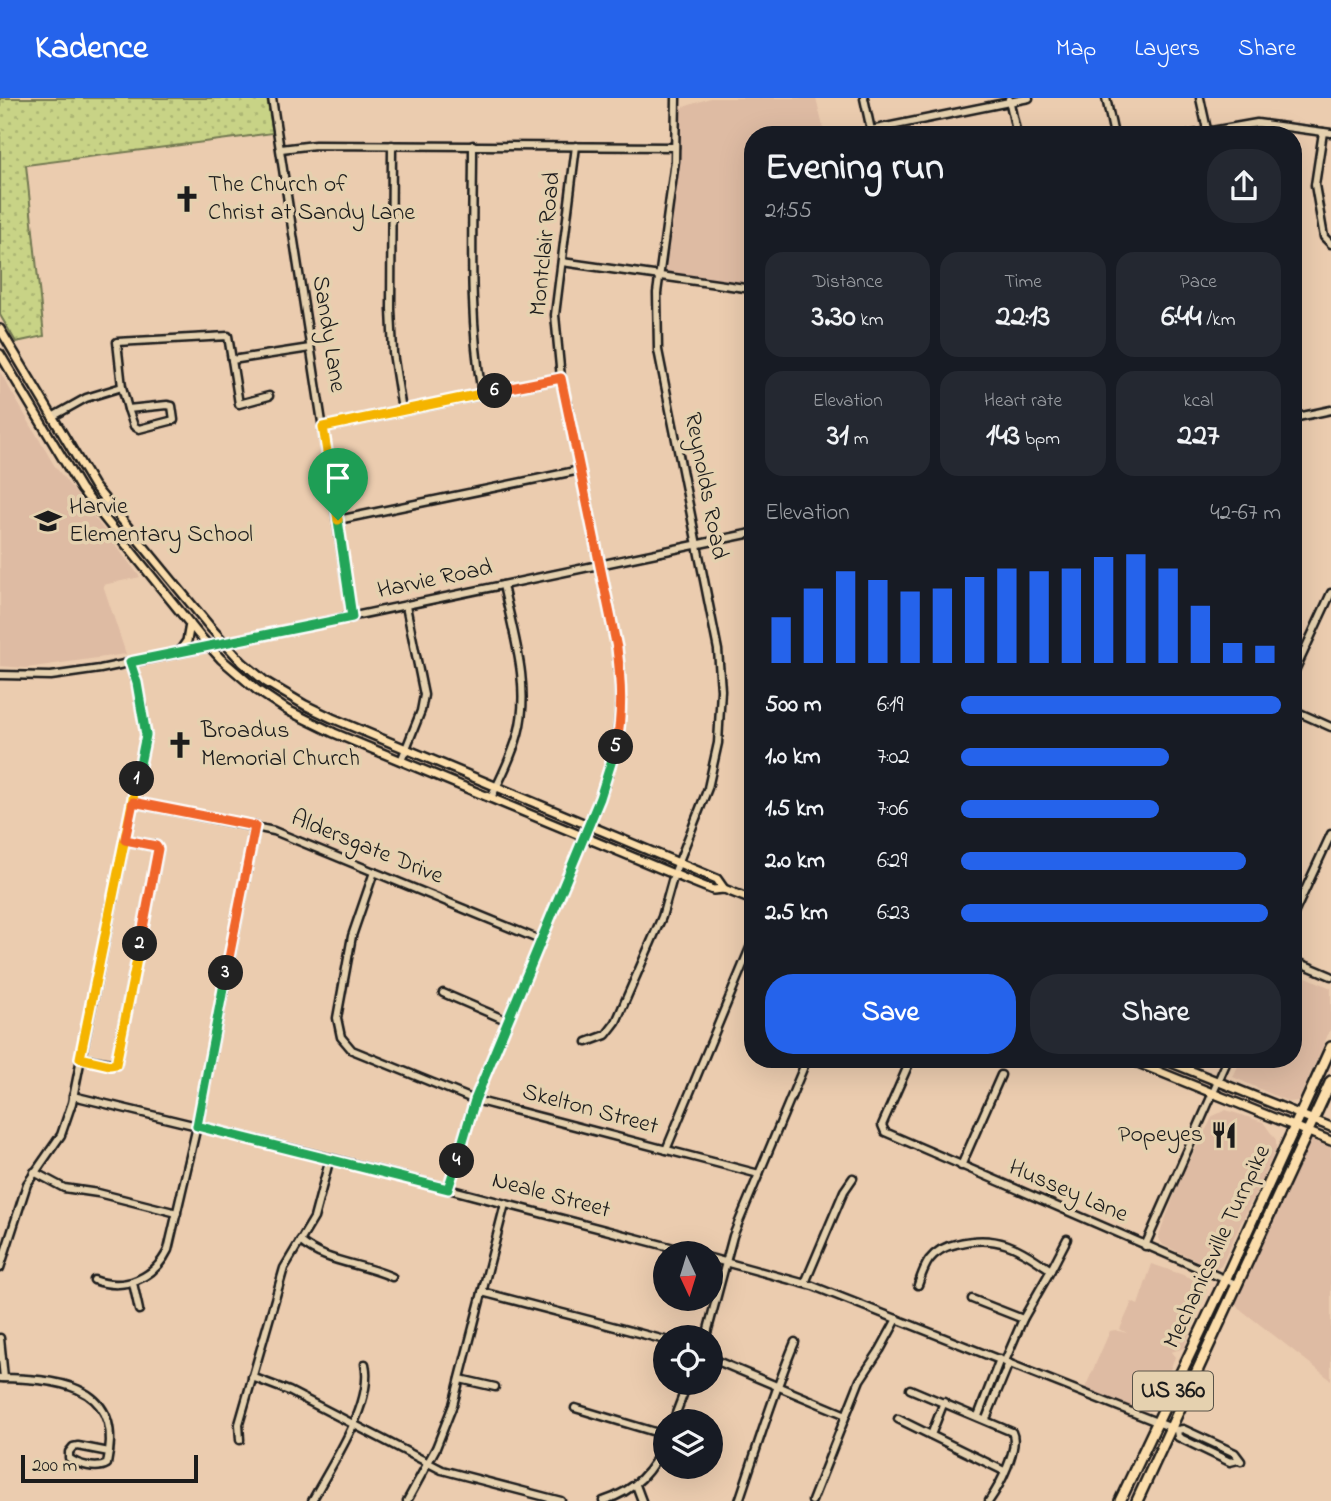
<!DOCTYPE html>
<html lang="en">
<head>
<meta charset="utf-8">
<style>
	body { margin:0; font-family:"Indie Flower",sans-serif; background:#242831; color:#f1f3f6; height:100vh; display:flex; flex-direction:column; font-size:26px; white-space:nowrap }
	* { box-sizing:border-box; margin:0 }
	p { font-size:23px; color:#9ea1a6 }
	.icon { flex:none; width:38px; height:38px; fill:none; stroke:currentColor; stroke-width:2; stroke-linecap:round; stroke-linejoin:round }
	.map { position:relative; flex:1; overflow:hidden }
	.details { position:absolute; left:744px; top:28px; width:558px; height:942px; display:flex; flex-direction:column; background:#171b24; border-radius:28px; box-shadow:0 7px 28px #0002 }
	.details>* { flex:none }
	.needle { width:46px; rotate:176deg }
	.controls { position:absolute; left:653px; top:1143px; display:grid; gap:14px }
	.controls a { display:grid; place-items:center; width:70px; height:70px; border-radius:50%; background:#171b24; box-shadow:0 7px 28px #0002; font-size:35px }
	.scale { position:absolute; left:21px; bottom:18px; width:177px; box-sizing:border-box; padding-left:7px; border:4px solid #1c1c1c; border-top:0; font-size:19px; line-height:24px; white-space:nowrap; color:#1c1c1c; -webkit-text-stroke:5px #e5d1af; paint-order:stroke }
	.pin { position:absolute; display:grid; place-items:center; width:60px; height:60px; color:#fff; margin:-72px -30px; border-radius:50% 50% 50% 0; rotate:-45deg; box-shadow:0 0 7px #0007 }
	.pin .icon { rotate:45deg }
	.km { position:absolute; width:35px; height:35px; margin:-18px; border-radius:50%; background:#222; color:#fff; font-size:19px; line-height:35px; text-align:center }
	.round { display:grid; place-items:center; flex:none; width:74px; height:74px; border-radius:28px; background:#242831 }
	.summary { display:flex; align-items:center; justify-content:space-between; height:119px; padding:0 21px }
	h1 { font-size:38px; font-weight:700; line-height:52px }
	.stats { display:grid; grid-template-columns:repeat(3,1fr); gap:10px; height:119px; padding:7px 21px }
	.stats div { display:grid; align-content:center; border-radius:18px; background:#242831; text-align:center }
	.stats b { font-size:30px; font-weight:700 }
	.stats small { font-size:19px; font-weight:400 }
	.stats p { font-size:19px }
	.chart { height:196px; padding:14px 21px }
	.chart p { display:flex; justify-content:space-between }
	.chart svg { width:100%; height:126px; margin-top:7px; stroke:#2563eb; stroke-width:6 }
	.cta { display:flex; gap:14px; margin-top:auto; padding:14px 21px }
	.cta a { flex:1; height:80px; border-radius:28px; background:#2563eb; color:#fff; font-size:28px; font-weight:700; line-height:80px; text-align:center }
	.cta a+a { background:#242831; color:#f1f3f6 }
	ul { padding:0 21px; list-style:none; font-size:23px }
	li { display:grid; grid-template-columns:112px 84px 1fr; align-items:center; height:52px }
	li i { height:18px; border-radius:9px; background:#2563eb }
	header { display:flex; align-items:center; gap:42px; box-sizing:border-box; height:98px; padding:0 35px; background:#2563eb; color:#fff }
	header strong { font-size:33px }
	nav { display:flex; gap:38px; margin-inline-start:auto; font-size:24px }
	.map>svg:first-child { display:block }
	.built { fill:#debba3 }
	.park { fill:url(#park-dots); stroke:#727851; stroke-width:2 }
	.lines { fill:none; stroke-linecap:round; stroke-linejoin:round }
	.minor-casing { stroke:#1c1c1c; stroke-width:11 }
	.major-casing { stroke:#1c1c1c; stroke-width:12 }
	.highway-casing { stroke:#1c1c1c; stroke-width:14 }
	.minor { stroke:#e5d1af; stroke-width:6 }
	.major { stroke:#fbddab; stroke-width:7 }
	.highway { stroke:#fbddab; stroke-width:9 }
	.split-1-casing { stroke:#fff; stroke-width:14 }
	.split-2-casing { stroke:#fff; stroke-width:14 }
	.split-3-casing { stroke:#fff; stroke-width:14 }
	.split-4-casing { stroke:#fff; stroke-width:14 }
	.split-5-casing { stroke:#fff; stroke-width:14 }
	.split-6-casing { stroke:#fff; stroke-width:14 }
	.split-7-casing { stroke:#fff; stroke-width:14 }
	.split-1 { stroke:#22a559; stroke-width:9 }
	.split-2 { stroke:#f5b400; stroke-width:9 }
	.split-3 { stroke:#f0652b; stroke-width:9 }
	.split-4 { stroke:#22a559; stroke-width:9 }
	.split-5 { stroke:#22a559; stroke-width:9 }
	.split-6 { stroke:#f0652b; stroke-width:9 }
	.split-7 { stroke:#f5b400; stroke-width:9 }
	.labels { text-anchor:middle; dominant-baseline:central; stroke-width:7; stroke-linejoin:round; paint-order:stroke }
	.shield { fill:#e5d1af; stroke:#585248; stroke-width:2 }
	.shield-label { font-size:23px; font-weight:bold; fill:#1c1c1c }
	.poi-label { font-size:24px; fill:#1c1c1c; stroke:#e5d1af; text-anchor:start }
	.street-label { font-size:24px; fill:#1c1c1c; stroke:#e5d1af }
</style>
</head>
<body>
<header>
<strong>Kadence</strong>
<nav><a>Map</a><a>Layers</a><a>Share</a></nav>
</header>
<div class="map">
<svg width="1331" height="1403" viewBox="0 0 1331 1403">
	<defs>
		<pattern id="park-dots" width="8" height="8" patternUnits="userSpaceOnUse" patternTransform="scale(1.75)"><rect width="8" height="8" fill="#c8d386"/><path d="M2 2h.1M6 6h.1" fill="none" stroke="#abb573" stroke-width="1.8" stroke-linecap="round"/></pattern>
	</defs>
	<rect width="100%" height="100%" fill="#ebccaf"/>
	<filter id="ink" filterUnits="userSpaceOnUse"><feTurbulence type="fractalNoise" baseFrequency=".0143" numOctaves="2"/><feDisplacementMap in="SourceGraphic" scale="14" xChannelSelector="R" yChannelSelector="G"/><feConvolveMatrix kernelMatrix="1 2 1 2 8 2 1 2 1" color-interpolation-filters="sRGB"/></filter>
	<g filter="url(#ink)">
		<g class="built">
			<polygon points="710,0 816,0 825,37 752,37 752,186 665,173 681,10"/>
			<polygon points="0,274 54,367 140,479 103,487 126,556 26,570 0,568"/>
			<polygon points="1293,873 1331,890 1331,930 1298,1003 1289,1004 1233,979 1241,961 1293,961"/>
			<polygon points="1226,1012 1263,1024 1276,1042 1276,1051 1221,1168 1216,1171 1163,1147 1158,1140 1182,1077 1213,1018"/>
			<polygon points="1299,1037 1331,1050 1331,1282 1226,1200"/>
			<polygon points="1152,1166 1203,1184 1207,1191 1184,1250 1171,1254 1175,1259 1155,1309 1146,1314 1085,1290 1110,1233 1115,1232 1127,1235 1120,1231 1132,1204 1138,1207"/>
		</g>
		<polygon class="park" points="0,0 267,0 273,35 26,67 44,238 16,244 0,217"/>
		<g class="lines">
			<defs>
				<g id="minor">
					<polyline points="272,0 352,519"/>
					<polyline points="864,0 872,37"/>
					<polyline points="1106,0 1114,37"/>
					<polyline points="1200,0 1208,36"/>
					<polyline points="1009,1 1017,37"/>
					<polyline points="871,32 1029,0"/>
					<polyline points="1323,34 1315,87 1324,139 1331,146"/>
					<polyline points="1189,37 1257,25 1331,35"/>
					<polyline points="392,47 391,211 393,255 402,312"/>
					<path d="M 473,47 C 473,131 468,214 482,296"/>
					<polyline points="281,51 315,47 675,49"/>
					<polyline points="562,164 752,191"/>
					<polyline points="232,262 239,306 269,298"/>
					<polyline points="122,289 128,311"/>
					<polygon points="167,307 172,308 174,322 139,331 134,328 128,311"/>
					<polyline points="52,319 86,300 122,289 117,244 228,238 232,262 310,250"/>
					<polyline points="1293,320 1331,312"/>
					<polyline points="323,329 561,280"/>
					<polyline points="338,422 580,372"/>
					<polyline points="0,577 51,578 100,571 752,435"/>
					<polyline points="1293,577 1331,495"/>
					<polyline points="1293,612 1331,629"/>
					<polyline points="401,663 421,613 424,597 406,508"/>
					<path d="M 491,700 C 501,680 512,658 518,636 C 531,588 513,535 503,487"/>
					<polyline points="133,704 274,733 540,842"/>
					<polyline points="374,774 352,838 337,920 341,939 352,952 475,1002 759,1076"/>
					<polyline points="1293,818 1331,736"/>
					<polyline points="1293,862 1331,878"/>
					<polyline points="443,895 508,923"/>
					<polyline points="587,944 606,937 616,924 662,819 674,776 708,690 718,645 721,592 718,552 658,252 657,195 675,63 676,0"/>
					<polyline points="81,960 116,966 158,753 156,748 125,742"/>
					<polyline points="911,961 882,1027 885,1034 1238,1187"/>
					<polyline points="73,998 330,1060 693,1155"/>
					<polyline points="666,1052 752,845"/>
					<polyline points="961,1068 1001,977"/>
					<polyline points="34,1074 64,1090 98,1095 177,1115"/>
					<path d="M 448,1091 L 475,1002 L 600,700 C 620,644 624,609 617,550 L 561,280 L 555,217 L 576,48"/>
					<path d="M 300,1143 C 325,1165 362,1165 392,1179"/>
					<polyline points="1145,1148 1228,961"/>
					<polyline points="710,1160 813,1188 1177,1332 1183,1331 1235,1355 1241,1363"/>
					<polyline points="0,1170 27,1086 61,1037 72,1005 146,637 137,585 130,564"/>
					<polyline points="1051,1172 1067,1141"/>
					<path d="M 94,1182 C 124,1193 154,1181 168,1152 L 197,1028 L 255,728"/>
					<polyline points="133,1185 139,1212"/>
					<polyline points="805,1185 844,1093 853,1080"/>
					<path d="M 918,1187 C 921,1179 924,1169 929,1162 C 936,1153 946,1148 956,1146 C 997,1135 1019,1150 1051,1172 L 1023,1221 L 1005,1263"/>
					<polyline points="482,1194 665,1242"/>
					<polyline points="972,1201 1023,1221"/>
					<polyline points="706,1239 733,1138 807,961"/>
					<polyline points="0,1240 4,1280"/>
					<polyline points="710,1260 846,1317"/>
					<polyline points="252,1279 289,1293 442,1372 561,1403"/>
					<path d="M 0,1280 C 53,1281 119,1285 109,1354"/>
					<polyline points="460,1281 495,1289"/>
					<path d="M 910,1291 L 1012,1334 C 1020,1349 999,1389 989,1403"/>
					<polyline points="575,1310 665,1337"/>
					<polyline points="978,1318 1000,1261"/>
					<polyline points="898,1321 1004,1373"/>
					<polyline points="986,1321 1009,1265"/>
					<polyline points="673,1323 688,1284"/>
					<polyline points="1177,1332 1178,1339 1230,1364 1238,1362"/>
					<polyline points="931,1337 944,1304"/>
					<polyline points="240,1342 239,1326 284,1170 314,1120 330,1060"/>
					<path d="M 78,1348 L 109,1354 L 107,1366 C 97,1372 78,1367 69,1360 L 69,1354 L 73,1349 Z"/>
					<polyline points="636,1387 642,1403"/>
					<path d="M 312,1403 C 331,1367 374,1306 365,1266"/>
					<polyline points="407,1403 436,1350 453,1307 505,1106"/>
					<path d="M 603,1403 C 635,1393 653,1373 665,1343"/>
					<path d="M 739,1403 C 757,1350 773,1296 795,1244"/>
					<polyline points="812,1403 860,1282 880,1252 897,1221"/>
				</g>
				<g id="major">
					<polyline points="0,231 94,388 211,530 242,564 266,584 305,607 332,620 717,781 724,791"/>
					<polyline points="0,256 81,391 199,537 221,561 257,592 287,612 334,635 688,782 713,792 724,791 752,802"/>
					<polyline points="180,553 187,543 190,526"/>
					<polyline points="1128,961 1331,1043"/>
					<polyline points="1162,961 1331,1029"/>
				</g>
				<g id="highway">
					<polyline points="1120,1403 1225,1182 1331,949"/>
					<polyline points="1137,1403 1331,983"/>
				</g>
			</defs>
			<use href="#minor" class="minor-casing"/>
			<use href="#major" class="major-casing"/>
			<use href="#highway" class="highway-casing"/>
			<use href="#minor" class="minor"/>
			<use href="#major" class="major"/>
			<use href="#highway" class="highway"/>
		</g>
	</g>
	<g class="lines" filter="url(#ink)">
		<defs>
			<polyline id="split-1" points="137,681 146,637 137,585 130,564 352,519 338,422"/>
			<polyline id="split-2" points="137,681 80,960 110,967 116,966 140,846"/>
			<polyline id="split-3" points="140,846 158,751 156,748 125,742 133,704 255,728 226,875"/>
			<polyline id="split-4" points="226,875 197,1028 448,1091 457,1063"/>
			<polyline id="split-5" points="457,1063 475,1002 600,700 616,649"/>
			<path id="split-6" d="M 495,293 L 561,280 L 617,550 C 621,584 623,615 616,649"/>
			<polyline id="split-7" points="338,422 323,329 495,293"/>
		</defs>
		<use href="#split-1" class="split-1-casing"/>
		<use href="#split-2" class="split-2-casing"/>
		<use href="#split-3" class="split-3-casing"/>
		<use href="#split-4" class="split-4-casing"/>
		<use href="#split-5" class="split-5-casing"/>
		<use href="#split-6" class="split-6-casing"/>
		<use href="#split-7" class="split-7-casing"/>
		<use href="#split-1" class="split-1"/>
		<use href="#split-2" class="split-2"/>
		<use href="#split-3" class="split-3"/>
		<use href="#split-4" class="split-4"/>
		<use href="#split-5" class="split-5"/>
		<use href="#split-6" class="split-6"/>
		<use href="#split-7" class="split-7"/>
	</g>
	<defs>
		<symbol id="church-bare" viewBox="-9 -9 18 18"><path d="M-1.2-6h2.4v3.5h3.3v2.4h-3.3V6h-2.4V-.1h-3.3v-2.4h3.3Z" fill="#1c1c1c" stroke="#e5d1af" stroke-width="2.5" paint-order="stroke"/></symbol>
		<symbol id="school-bare" viewBox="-9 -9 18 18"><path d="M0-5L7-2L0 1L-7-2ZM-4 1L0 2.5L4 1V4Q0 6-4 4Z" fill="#1c1c1c" stroke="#e5d1af" stroke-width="2.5" paint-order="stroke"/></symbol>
		<symbol id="restaurant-bare" viewBox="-9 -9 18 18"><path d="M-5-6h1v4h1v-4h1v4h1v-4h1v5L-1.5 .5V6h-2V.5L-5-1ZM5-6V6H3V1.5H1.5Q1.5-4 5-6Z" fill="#1c1c1c" stroke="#e5d1af" stroke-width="2.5" paint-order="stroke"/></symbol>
	</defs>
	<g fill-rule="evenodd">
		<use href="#church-bare" x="168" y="82" width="38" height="38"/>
		<use href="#school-bare" x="29" y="404" width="38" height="38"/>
		<use href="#church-bare" x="161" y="628" width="38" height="38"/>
		<use href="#restaurant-bare" x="1205" y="1018" width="38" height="38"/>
	</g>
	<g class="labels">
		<rect class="shield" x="1133" y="1273.5" width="80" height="39" rx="5"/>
		<g class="shield-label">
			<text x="1173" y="1293">US 360</text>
		</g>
		<g class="poi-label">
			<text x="208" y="87">The Church of<tspan x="208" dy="28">Christ at Sandy Lane</tspan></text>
			<text x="69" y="409">Harvie<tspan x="69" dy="28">Elementary School</tspan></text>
			<text x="201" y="633">Broadus<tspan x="201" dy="28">Memorial Church</tspan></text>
			<text x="1203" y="1037" text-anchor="end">Popeyes</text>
		</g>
		<g class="street-label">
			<text transform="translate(546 146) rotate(-84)">Montclair Road</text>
			<text transform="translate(328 236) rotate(81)">Sandy Lane</text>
			<text transform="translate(705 388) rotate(79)">Reynolds Road</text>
			<text transform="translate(435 482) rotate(-12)">Harvie Road</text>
			<text transform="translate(367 750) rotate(22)">Aldersgate Drive</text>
			<text transform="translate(590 1012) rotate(15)">Skelton Street</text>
			<text transform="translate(1068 1094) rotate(23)">Hussey Lane</text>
			<text transform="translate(551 1098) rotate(15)">Neale Street</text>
			<text transform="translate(1218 1149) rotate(-65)">Mechanicsville Turnpike</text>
		</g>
	</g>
</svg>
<div class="controls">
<a><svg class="needle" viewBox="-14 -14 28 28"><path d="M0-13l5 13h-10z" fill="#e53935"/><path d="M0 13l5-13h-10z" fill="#9ea1a6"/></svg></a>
<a><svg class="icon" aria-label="locate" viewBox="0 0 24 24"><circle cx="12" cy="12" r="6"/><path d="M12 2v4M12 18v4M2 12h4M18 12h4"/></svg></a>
<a><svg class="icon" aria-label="layers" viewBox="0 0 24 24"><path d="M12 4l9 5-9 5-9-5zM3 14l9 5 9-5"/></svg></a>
</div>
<div class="scale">200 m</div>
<div class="pin" style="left:338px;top:422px;background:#1e9e55"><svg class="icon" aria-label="arrive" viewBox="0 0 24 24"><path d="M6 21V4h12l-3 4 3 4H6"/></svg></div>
<b class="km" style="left:137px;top:681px">1</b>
<b class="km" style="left:140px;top:846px">2</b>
<b class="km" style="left:226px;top:875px">3</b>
<b class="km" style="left:457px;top:1063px">4</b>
<b class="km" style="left:616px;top:649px">5</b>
<b class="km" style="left:495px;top:293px">6</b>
<section class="details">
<div class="summary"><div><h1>Evening run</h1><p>21:55</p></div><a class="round"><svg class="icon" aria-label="share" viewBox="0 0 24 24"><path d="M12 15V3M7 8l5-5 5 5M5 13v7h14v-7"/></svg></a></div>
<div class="stats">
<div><p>Distance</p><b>3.30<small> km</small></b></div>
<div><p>Time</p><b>22:13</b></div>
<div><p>Pace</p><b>6:44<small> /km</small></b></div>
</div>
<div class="stats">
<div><p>Elevation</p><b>31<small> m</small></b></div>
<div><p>Heart rate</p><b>143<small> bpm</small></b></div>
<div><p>kcal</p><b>227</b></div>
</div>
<div class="chart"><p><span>Elevation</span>42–67 m</p>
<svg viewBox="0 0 160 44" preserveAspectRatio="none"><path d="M5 44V28M15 44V18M25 44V12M35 44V15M45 44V19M55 44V18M65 44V14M75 44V11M85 44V12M95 44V11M105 44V7M115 44V6M125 44V11M135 44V24M145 44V37M155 44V38"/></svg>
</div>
<ul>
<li><b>500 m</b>6:19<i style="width:100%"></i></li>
<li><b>1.0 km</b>7:02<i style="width:65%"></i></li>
<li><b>1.5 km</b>7:06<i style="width:62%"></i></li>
<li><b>2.0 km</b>6:29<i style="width:89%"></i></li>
<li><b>2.5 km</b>6:23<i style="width:96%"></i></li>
</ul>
<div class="cta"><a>Save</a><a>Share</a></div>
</section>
</div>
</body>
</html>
